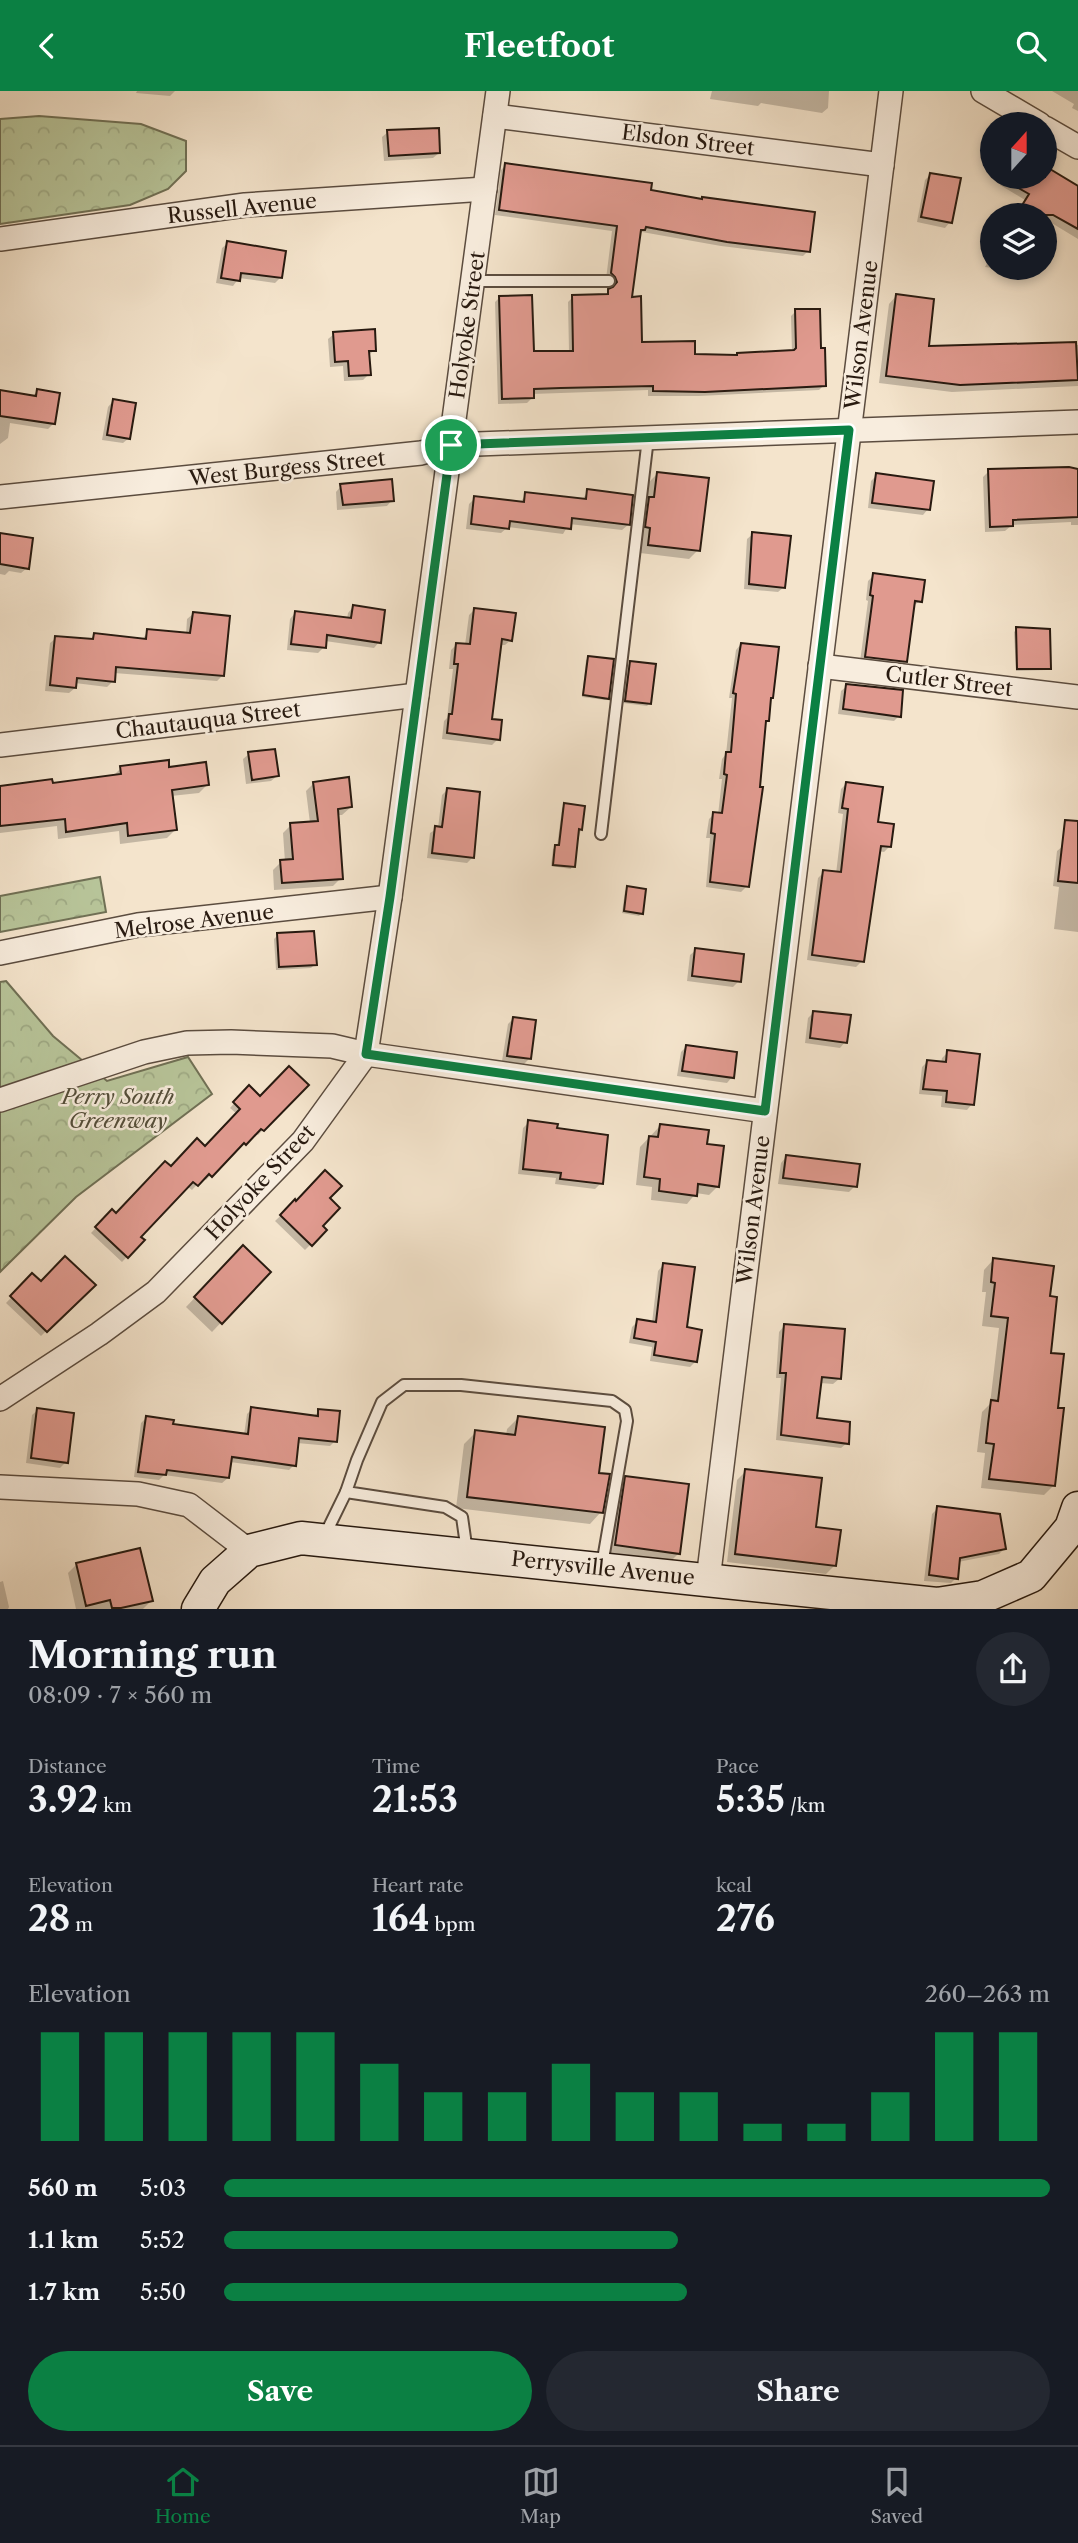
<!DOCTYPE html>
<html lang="en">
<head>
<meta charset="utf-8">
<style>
	body { margin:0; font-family:"Libre Caslon Text",serif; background:#242831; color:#f1f3f6; height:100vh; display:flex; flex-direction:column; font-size:26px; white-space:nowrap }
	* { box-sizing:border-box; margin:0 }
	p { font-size:23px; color:#9ea1a6 }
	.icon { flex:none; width:38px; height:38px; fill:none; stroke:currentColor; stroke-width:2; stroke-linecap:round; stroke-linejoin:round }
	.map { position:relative; height:1518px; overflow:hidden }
	.side { display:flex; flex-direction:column; background:#171b24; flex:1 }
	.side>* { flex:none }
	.needle { width:46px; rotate:21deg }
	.controls { position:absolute; left:980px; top:21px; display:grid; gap:14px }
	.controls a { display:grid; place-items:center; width:77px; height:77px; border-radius:50%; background:#171b24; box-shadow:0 4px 10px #0003; font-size:35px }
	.pin { position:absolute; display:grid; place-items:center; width:60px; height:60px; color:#fff; margin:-30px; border:4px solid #fff; border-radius:50%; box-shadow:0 2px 7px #0007 }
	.round { display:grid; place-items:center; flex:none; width:74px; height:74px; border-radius:37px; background:#242831 }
	.overview { display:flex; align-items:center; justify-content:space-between; height:119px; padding:0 28px }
	h1 { font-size:38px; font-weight:700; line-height:52px }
	.metrics { display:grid; grid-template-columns:repeat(3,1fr); gap:10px; height:119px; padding:7px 28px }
	.metrics div { display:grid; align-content:center }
	.metrics b { font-size:35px; font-weight:700 }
	.metrics small { font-size:19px; font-weight:400 }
	.metrics p { font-size:19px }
	.chart { height:196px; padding:14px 28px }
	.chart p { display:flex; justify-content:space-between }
	.chart svg { width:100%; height:126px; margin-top:7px; stroke:#0b8043; stroke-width:6 }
	.primary-button { display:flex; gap:14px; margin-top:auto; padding:14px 28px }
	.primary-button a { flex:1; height:80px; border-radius:42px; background:#0b8043; color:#fff; font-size:28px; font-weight:700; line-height:80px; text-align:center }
	.primary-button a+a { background:#242831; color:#f1f3f6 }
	ul { padding:0 28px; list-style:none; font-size:23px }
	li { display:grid; grid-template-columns:112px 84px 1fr; align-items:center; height:52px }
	li i { height:18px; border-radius:9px; background:#0b8043 }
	header { display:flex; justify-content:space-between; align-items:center; height:91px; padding:0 28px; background:#0b8043; color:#fff; font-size:32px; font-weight:700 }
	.dock { display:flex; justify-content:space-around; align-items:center; height:98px; border-top:2px solid #363941; background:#171b24; font-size:19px; color:#9ea1a6 }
	.dock a { display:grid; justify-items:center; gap:4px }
	.dock .active { color:#0b8043 }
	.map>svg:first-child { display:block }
	.forest { fill:url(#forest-crowns); stroke:#707055; stroke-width:2 }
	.shadow { fill:#0003 }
	.building { fill:#e09a8f; stroke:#281a10; stroke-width:2 }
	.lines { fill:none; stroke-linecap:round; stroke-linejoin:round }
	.lane-casing { stroke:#5b4c3f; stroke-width:14 }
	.street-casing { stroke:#5b4c3f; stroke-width:26 }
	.secondary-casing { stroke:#281a10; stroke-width:35 }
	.lane { stroke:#f8edde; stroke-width:10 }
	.street { stroke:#f8edde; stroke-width:23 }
	.secondary { stroke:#f8edde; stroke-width:32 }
	.route-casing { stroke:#fff; stroke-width:14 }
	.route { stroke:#0b8043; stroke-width:9 }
	.labels { text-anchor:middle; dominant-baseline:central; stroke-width:5; stroke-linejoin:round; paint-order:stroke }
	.street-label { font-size:21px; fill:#281a10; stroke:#f8edde }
	.park-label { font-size:21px; font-style:italic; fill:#534d39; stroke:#f8edde }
</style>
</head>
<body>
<header><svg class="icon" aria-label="back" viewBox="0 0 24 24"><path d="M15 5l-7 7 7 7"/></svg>Fleetfoot<svg class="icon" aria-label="search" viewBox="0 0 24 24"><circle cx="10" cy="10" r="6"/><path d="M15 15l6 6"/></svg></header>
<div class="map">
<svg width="1078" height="1518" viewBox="0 0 1078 1518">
	<defs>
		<pattern id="forest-crowns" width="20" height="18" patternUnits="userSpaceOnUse" patternTransform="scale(1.75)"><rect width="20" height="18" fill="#b8c59a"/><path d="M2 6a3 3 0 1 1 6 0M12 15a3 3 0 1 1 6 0" fill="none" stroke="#9ea984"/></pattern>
	</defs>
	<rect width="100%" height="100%" fill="#f4e4cc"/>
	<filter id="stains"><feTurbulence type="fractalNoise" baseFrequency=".00286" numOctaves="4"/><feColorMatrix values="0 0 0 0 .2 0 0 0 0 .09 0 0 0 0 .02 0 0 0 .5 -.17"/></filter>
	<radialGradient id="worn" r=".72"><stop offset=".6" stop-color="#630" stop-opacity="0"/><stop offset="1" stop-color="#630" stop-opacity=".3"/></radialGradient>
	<g class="forest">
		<polygon points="39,25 141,33 186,50 186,80 168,98 130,114 0,133 0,28"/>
		<polygon points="100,786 106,821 0,841 0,805"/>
		<polygon points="6,890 53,945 107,990 188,966 212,1003 76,1106 0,1181 0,891"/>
	</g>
	<g class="shadow">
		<polygon points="137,0 175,0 170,5 136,2"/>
		<polygon points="712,0 829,0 828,17 822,22 761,12 758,15 710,8"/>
		<polygon points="1052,0 1078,0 1078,20 1072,17 1074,13"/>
		<polygon points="388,41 439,62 433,67 384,70 382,46"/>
		<polygon points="506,74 649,101 808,160 803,165 721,155 642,141 639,144 630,207 641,252 693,264 735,266 792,261 791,225 796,220 824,294 819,299 699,305 648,305 648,299 532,303 532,307 527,312 498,313 495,211 500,206 532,261 569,261 568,211 573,206 604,205 612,197 611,191 606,188 612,140 495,124 501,79"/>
		<polygon points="1045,76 1078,96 1078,148 1045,128 1045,124 1016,124 1025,109 1000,94 1005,86 1045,86"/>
		<polygon points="931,83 950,131 945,137 917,131 925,89"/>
		<polygon points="228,152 281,186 275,192 239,187 233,195 216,192 222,157"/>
		<polygon points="992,164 992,177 985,176"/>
		<polygon points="896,205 927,257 1078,254 1078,295 952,301 879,292 889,213"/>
		<polygon points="334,243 374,259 368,265 369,283 363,289 344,290 343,275 330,276 328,248"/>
		<polygon points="37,300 53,333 48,338 10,332 8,347 0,353 0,301 32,306"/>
		<polygon points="113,310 129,347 123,352 102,349 108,316"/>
		<polygon points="1078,378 1078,434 1071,434 1071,431 1012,434 1005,440 985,441 983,386 989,380"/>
		<polygon points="658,382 698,459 689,468 640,462 642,445 637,445 641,416 647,410 649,391"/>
		<polygon points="877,384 928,418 923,424 868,417 871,390"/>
		<polygon points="341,395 392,409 387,415 337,419 336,401"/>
		<polygon points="588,400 628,434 622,439 569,433 563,443 508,436 501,442 466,438 469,413 475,407 520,412 526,403 582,409"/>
		<polygon points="753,443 784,496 778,501 744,498 747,448"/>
		<polygon points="0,446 27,477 21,482 9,480 5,484 0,483"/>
		<polygon points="874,484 920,510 913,515 905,571 900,576 860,571 868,510 866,509 868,490"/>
		<polygon points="353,516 379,551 374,557 325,550 324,556 318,562 287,559 290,528 295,522 347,528 348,522"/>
		<polygon points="474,519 511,549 505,554 499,554 490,630 498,648 492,654 442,648 444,630 447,627 453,578 449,578 451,559 457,553 465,554 469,524"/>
		<polygon points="193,523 222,585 217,590 114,582 113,590 107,596 75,592 75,597 69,602 45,600 50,552 56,547 89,550 95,544 142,549 148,540 186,544 187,528"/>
		<polygon points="1017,538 1049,577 1047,579 1016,580 1014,541"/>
		<polygon points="741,553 769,609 767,629 764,632 747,795 741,801 706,796 710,747 706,747 709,728 714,723 718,724 722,688 719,688 722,668 726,663 732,607 729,607 736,559"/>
		<polygon points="589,567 607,607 605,609 582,606 586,569"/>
		<polygon points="630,571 650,612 647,615 623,612 628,574"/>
		<polygon points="847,595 899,625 894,630 838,623 841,600"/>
		<polygon points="249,663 277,685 271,690 246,693 243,668"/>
		<polygon points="121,677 168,678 207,694 199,702 171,705 175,739 167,747 120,753 119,740 58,748 57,735 0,742 0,696 51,694 112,686"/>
		<polygon points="314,692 351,716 342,724 337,724 341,787 333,795 274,799 273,779 281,771 285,771 283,742 291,734 310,732 306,700"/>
		<polygon points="846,693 876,733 890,755 884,761 878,760 862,870 856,876 807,869 818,787 824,781 836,783 843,723 838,722 841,698"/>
		<polygon points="447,699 472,767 467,772 427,767 430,742 438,737 442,704"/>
		<polygon points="565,714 581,738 571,778 551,775 553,758 557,756 562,717"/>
		<polygon points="1063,755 1078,756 1078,841 1054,838 1059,796 1053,795 1057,760"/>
		<polygon points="628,797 642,822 639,825 622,822 625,800"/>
		<polygon points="278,844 315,873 311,877 276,879 274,848"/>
		<polygon points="696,859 739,890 733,896 687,890 690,864"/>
		<polygon points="814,921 845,951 840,957 805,952 808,927"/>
		<polygon points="513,928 530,967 524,973 502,970 508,933"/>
		<polygon points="686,956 732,986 727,992 677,985 681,961"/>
		<polygon points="948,961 972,1013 967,1019 941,1016 942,1005 919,1003 922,976 927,971 941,972 942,967"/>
		<polygon points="306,994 258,1044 255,1041 240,1057 238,1055 206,1089 203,1087 192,1099 187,1095 139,1146 143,1149 122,1171 91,1142 112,1120 116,1124 170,1078 205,1057 237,1023 230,1017 249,996 260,1007"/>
		<polygon points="529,1031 555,1039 601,1092 595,1098 555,1093 556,1087 518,1083 523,1037"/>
		<polygon points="660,1035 705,1055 718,1095 709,1104 696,1102 687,1113 651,1109 652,1096 636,1094 640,1056"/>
		<polygon points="786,1066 855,1095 849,1101 778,1093 781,1072"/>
		<polygon points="327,1107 320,1135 325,1139 305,1159 275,1130 295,1111"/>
		<polygon points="243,1156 269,1181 212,1241 186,1216"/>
		<polygon points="993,1169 1048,1207 1054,1394 1044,1404 981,1397 985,1362 977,1361 979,1344 982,1321 990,1313 999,1237 982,1235 986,1201 982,1201 984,1179"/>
		<polygon points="663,1174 695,1271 690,1276 650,1270 652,1256 629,1252 632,1236 638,1230 652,1232 658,1180"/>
		<polygon points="32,1185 41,1193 93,1194 41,1245 6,1212"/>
		<polygon points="784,1235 839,1288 833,1293 820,1292 815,1328 847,1352 841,1357 776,1349 781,1287 776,1287 779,1241"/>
		<polygon points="252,1318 313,1326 319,1320 335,1350 330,1355 297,1352 294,1374 289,1379 230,1371 228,1387 222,1392 164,1384 159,1389 134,1386 141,1332 146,1327 171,1334 244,1344 247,1323"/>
		<polygon points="38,1319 66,1371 60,1377 26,1372 32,1324"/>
		<polygon points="518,1327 597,1383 601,1421 590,1433 456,1417 464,1353 476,1341 506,1345 507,1338"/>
		<polygon points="746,1380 815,1437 835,1474 826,1483 727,1471 737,1389"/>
		<polygon points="626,1387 679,1462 670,1471 607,1462 617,1396"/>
		<polygon points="938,1417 1005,1457 999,1463 958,1471 956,1487 951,1492 924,1490 932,1423"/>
		<polygon points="77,1473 151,1510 143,1518 76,1518 68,1482"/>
		<polygon points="3,1490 9,1516 8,1518 0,1518 0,1491"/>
	</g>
	<g class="building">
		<polygon points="439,37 440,62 389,65 387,39"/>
		<polygon points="505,72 652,92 651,99 702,108 702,106 815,121 810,161 727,151 646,136 645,139 641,139 632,206 641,205 642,251 695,250 695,263 737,264 737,262 794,259 796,257 795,218 820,218 821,257 825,257 826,295 705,301 653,300 653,295 561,297 534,298 534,307 502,308 499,205 532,204 534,260 573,260 572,204 608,203 608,198 613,196 617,191 615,186 611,182 617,135 499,119"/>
		<polygon points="1045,75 1078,95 1078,138 1053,124 1016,124 1029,103 999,86 1045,86"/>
		<polygon points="930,82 961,87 952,132 921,126"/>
		<polygon points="227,150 286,160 282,187 241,182 240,190 221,187"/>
		<polygon points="896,203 934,208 929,255 1076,251 1078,289 960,294 886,285"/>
		<polygon points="375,238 376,260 369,260 371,284 349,285 348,270 335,271 333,241"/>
		<polygon points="37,298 60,302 55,333 0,325 0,299 36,305"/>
		<polygon points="113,308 136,312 130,348 107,344"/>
		<polygon points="1069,376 1078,378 1078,426 1013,429 1013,435 990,436 988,378"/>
		<polygon points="657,381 709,387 700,460 648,454 650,437 645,436 649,406 654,406"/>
		<polygon points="876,382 934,390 930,419 872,412"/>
		<polygon points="392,388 394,410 343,414 340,393"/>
		<polygon points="587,398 633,404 630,434 572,427 571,438 510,430 509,438 471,433 474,405 524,411 525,401 586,408"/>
		<polygon points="752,441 791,445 785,497 749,493"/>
		<polygon points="0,442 33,447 29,478 0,473"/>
		<polygon points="873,482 925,489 922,511 915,510 907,571 865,566 873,505 870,504"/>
		<polygon points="353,514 385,519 381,552 327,544 326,557 291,553 295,520 351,527"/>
		<polygon points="474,517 516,522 512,550 502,548 492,628 502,629 500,649 447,642 449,623 452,623 458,573 454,573 456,552 470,553"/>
		<polygon points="193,521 230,525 224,585 116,576 115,591 77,587 76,597 50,594 55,545 93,548 94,542 146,548 147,538 190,542"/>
		<polygon points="1016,536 1050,538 1051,578 1017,578"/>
		<polygon points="741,552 779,556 773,607 771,607 769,630 766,630 760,696 763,696 749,796 710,791 715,743 711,742 713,721 722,722 727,684 724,683 726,661 731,661 736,603 733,602"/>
		<polygon points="588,565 614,568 609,608 583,604"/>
		<polygon points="630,570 656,573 651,613 625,610"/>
		<polygon points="846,593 903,599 901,626 843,618"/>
		<polygon points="275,658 279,685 252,689 248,661"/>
		<polygon points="169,669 169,676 206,671 209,694 172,699 177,739 128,745 127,732 66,741 65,728 0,735 0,695 52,688 53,692 121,683 120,675"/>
		<polygon points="349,686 352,716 338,718 343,788 282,792 280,769 293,768 290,732 318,730 313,691"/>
		<polygon points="846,691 883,696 878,731 894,733 891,756 881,755 864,871 812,864 823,779 841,781 848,718 842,717"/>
		<polygon points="447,697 480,701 474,767 432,762 435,735 442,736"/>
		<polygon points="564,712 585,715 582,739 579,738 575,776 553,774 555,754 559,754"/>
		<polygon points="1065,729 1078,730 1078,792 1058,790"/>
		<polygon points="627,795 646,798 643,823 624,820"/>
		<polygon points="314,840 317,874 279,876 277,842"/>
		<polygon points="695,857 744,863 741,891 692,885"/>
		<polygon points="813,920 851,924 847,952 810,947"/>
		<polygon points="513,926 536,929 531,968 507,965"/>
		<polygon points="686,954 737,961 734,987 682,980"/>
		<polygon points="947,959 980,963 974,1014 946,1011 947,1000 923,998 927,969 946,971"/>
		<polygon points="289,975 309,994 264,1040 261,1038 246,1054 244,1052 212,1086 209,1083 198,1095 193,1091 141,1146 145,1149 128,1167 95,1136 112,1118 116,1122 165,1070 171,1075 197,1047 205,1055 240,1018 233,1011 249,994 260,1005"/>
		<polygon points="528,1029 558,1033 557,1037 608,1044 603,1093 560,1088 561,1082 523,1078"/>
		<polygon points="660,1033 709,1039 707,1053 724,1055 719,1096 698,1093 697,1105 659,1100 660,1088 644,1086 649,1045 658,1046"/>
		<polygon points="786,1064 860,1073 857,1096 783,1087"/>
		<polygon points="325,1079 342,1095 330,1107 340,1117 323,1135 327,1139 312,1155 280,1124 295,1108 296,1110"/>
		<polygon points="243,1154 271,1181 222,1233 194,1206"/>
		<polygon points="65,1165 96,1194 47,1241 10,1205 32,1182 41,1190"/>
		<polygon points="993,1167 1054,1175 1050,1205 1057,1206 1051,1262 1064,1263 1058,1317 1064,1317 1055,1395 989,1388 994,1353 986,1352 988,1333 991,1309 998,1310 1008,1227 991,1225 995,1192 991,1191"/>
		<polygon points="663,1172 695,1176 687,1236 702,1239 697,1271 654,1264 656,1251 634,1247 637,1228 656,1231"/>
		<polygon points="784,1233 845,1238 841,1288 822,1286 817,1327 850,1331 849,1353 781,1344 786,1282 780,1282"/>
		<polygon points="251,1316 318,1325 318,1318 340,1320 337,1351 299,1347 296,1375 232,1366 229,1387 167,1379 166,1384 138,1381 146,1325 174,1329 173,1333 248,1343"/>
		<polygon points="37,1317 74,1322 68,1372 31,1367"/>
		<polygon points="518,1325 605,1336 599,1382 610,1383 603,1422 467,1406 475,1339 515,1344"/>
		<polygon points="745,1378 822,1387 816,1436 841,1439 836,1475 735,1463"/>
		<polygon points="625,1385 689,1393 680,1463 615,1454"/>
		<polygon points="937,1415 1000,1423 1006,1458 960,1467 958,1488 929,1484"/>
		<polygon points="140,1457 153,1510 121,1517 112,1517 110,1509 86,1515 76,1472"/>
	</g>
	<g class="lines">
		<defs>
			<g id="lane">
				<polyline points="473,190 609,190"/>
				<polyline points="601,743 648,347"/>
				<polyline points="324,1446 346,1401"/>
				<polyline points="467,1461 462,1426 445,1416 346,1401 357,1369 382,1311 404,1294 461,1294 612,1310 625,1319 627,1330 602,1474"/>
			</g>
			<g id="street">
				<polyline points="983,0 1039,33"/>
				<polyline points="495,25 882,74"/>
				<polyline points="1045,37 1078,56"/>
				<polyline points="0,148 245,114 485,98"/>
				<polyline points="0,406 421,362 451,354 1078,331"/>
				<polyline points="820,575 1078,606"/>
				<polyline points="0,654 417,604"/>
				<polyline points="0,862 138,834 390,806"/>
				<polyline points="0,1009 144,961 187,952 231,951 332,955 366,963 765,1020"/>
				<polyline points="0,1308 99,1243 156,1201 303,1050 366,963 390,806 498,0"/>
				<polyline points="0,1396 138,1403 189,1414 249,1460"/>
				<polyline points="708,1489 891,0"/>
			</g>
			<polyline id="secondary" points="198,1518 215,1490 249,1460 301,1447 937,1513 983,1506 1031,1485 1071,1437 1078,1417"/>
		</defs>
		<use href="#lane" class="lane-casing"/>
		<use href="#street" class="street-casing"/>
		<use href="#secondary" class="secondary-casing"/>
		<use href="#lane" class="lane"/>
		<use href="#street" class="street"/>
		<use href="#secondary" class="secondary"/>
	</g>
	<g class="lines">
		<defs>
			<polygon id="route" points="849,339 765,1020 366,963 390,806 451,354"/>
		</defs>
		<use href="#route" class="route-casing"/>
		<use href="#route" class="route"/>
	</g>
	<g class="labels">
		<g class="street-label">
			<text transform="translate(688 49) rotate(7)">Elsdon Street</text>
			<text transform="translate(242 117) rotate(-6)">Russell Avenue</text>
			<text transform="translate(467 234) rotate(-82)">Holyoke Street</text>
			<text transform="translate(861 244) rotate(-83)">Wilson Avenue</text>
			<text transform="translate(287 377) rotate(-6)">West Burgess Street</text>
			<text transform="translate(949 590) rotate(7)">Cutler Street</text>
			<text transform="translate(208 629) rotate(-7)">Chautauqua Street</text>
			<text transform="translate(194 830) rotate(-7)">Melrose Avenue</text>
			<text transform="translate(260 1091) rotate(-47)">Holyoke Street</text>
			<text transform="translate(753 1119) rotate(-83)">Wilson Avenue</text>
			<text transform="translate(603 1477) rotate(6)">Perrysville Avenue</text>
		</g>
		<g class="park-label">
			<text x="118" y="1005">Perry South<tspan x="118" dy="24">Greenway</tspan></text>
		</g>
	</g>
	<rect width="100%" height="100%" filter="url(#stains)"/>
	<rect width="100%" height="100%" fill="url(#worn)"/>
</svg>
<div class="controls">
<a><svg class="needle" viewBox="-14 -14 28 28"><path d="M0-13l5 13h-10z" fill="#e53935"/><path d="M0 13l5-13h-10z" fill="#9ea1a6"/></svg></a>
<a><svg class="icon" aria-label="layers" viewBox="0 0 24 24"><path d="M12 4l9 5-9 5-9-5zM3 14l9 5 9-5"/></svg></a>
</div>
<div class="pin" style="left:451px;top:354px;background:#1e9e55"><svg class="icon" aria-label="arrive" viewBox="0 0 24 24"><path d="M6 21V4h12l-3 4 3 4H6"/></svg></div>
</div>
<section class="side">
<div class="overview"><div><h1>Morning run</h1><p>08:09 · 7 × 560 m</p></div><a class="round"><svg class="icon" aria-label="share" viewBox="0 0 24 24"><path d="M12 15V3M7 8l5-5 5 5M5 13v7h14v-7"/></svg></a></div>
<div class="metrics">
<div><p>Distance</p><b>3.92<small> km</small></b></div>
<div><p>Time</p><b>21:53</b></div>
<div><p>Pace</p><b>5:35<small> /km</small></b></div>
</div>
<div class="metrics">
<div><p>Elevation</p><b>28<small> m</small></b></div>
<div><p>Heart rate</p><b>164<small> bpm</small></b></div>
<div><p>kcal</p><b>276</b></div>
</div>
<div class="chart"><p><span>Elevation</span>260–263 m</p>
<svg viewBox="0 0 160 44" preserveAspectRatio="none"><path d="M5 44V6M15 44V6M25 44V6M35 44V6M45 44V6M55 44V17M65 44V27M75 44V27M85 44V17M95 44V27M105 44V27M115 44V38M125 44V38M135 44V27M145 44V6M155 44V6"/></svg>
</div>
<ul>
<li><b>560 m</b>5:03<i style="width:100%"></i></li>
<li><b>1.1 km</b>5:52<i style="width:55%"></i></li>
<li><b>1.7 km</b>5:50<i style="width:56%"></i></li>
</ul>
<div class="primary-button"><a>Save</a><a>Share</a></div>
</section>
<nav class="dock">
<a class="active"><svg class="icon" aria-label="home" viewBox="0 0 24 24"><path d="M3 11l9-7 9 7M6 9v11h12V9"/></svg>Home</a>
<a><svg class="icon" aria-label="map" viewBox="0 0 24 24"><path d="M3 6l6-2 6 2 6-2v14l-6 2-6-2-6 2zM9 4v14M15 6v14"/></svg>Map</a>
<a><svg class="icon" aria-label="saved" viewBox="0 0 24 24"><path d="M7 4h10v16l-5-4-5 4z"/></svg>Saved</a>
</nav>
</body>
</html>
